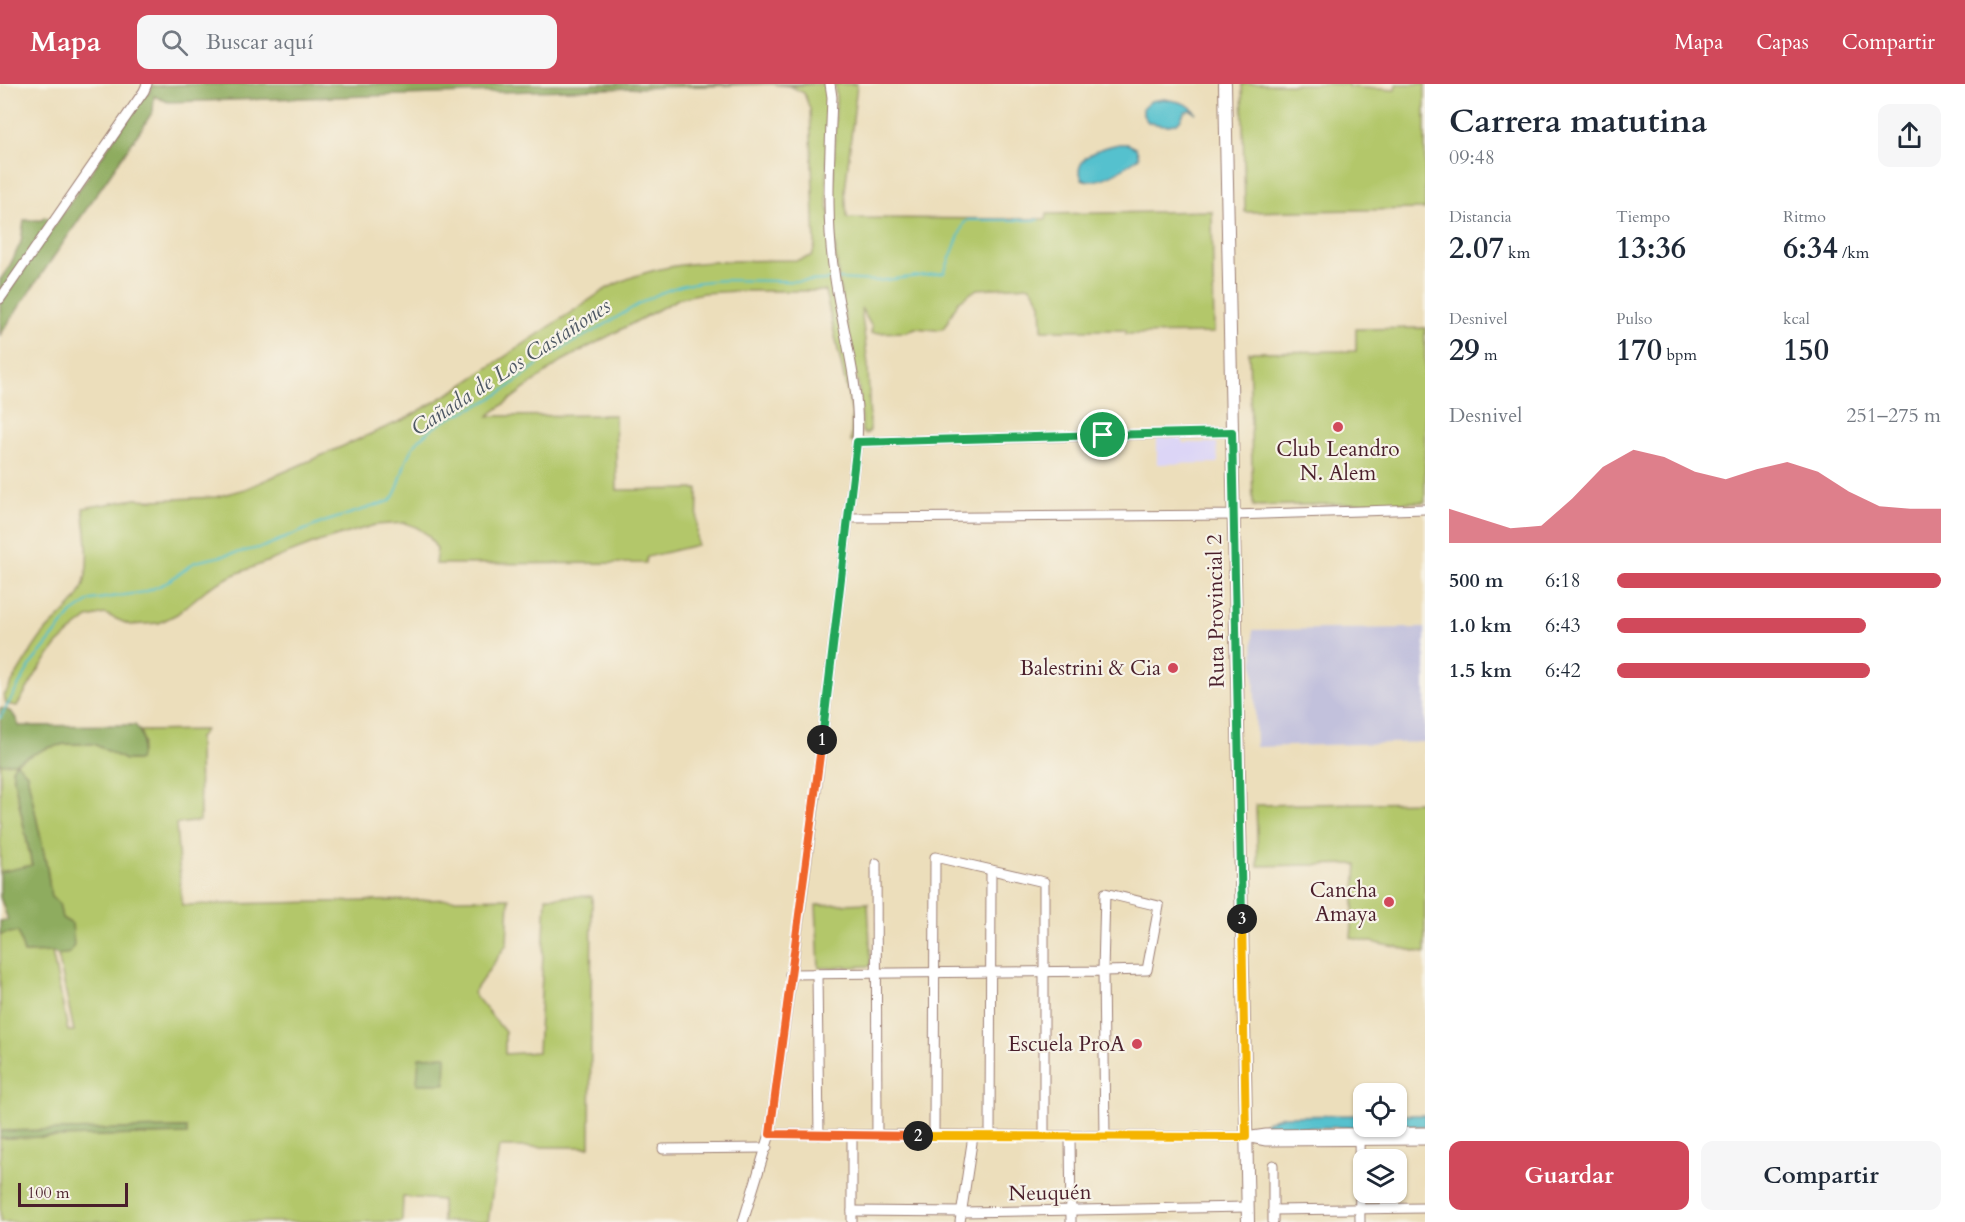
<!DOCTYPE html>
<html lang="es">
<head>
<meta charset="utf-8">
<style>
	body { margin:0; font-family:Cardo,serif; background:#f6f6f7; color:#1f2937; height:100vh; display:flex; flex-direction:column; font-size:22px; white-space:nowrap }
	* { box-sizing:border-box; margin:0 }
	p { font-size:20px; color:#747a83 }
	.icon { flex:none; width:33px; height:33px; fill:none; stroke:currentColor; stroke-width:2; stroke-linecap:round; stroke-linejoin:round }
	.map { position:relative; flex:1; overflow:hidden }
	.panel { display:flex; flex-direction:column; background:#fff; width:540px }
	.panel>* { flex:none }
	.tools { position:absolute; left:1353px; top:999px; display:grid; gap:12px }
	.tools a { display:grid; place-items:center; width:54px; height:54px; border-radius:12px; background:#fff; box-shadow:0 2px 4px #0004; font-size:30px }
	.scale { position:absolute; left:18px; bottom:15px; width:110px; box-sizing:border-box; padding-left:6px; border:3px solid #4a1f2b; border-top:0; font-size:16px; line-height:21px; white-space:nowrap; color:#4a1f2b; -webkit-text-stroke:4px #f7f3e8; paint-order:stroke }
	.pin { position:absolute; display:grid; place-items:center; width:51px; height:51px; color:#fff; margin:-26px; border:3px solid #fff; border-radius:50%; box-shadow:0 2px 6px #0007 }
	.km { position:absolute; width:30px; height:30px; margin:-15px; border-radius:50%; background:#222; color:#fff; font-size:16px; line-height:30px; text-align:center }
	.round { display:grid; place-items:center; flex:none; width:63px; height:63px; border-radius:12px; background:#f6f6f7 }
	.summary { display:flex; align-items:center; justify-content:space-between; height:102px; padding:0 24px }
	h1 { font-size:33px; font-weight:600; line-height:45px }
	.stats { display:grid; grid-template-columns:repeat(3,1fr); gap:9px; height:102px; padding:6px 24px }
	.stats div { display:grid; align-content:center }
	.stats b { font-size:30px; font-weight:600 }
	.stats small { font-size:16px; font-weight:400 }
	.stats p { font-size:16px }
	.chart { height:168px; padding:12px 24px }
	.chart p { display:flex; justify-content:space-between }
	.chart svg { width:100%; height:108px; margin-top:6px; fill:#d1495b; opacity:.7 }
	.cta { display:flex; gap:12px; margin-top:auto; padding:12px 24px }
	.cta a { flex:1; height:69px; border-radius:12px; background:#d1495b; color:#fff; font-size:24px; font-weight:600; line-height:69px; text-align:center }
	.cta a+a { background:#f6f6f7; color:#1f2937 }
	ul { padding:0 24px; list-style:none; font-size:20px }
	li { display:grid; grid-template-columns:96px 72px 1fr; align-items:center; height:45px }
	li i { height:15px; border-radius:8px; background:#d1495b }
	header { display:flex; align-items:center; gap:36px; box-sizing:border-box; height:84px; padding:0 30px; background:#d1495b; color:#fff }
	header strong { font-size:28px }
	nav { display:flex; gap:33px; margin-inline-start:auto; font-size:21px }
	.search { width:420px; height:54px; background:#f6f6f7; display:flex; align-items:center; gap:15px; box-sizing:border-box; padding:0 21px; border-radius:12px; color:#747a83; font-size:22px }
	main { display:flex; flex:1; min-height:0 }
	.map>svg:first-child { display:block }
	.built { fill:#dcd5f6 }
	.industrial { fill:#c2c1dc }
	.green { fill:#b3c76b; stroke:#7e734b; stroke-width:1.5 }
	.forest { fill:#8eac5f; stroke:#6c6645; stroke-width:1.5 }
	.water { fill:#55c1ce; stroke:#50707c; stroke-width:1.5 }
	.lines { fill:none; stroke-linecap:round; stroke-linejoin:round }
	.stream { stroke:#55c1ce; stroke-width:2 }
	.minor-casing { stroke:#9b7e73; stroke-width:11 }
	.major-casing { stroke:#9b7e73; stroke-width:14 }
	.minor { stroke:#fff; stroke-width:9 }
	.major { stroke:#fff; stroke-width:12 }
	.split-1-casing { stroke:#fff; stroke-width:12 }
	.split-2-casing { stroke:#fff; stroke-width:12 }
	.split-3-casing { stroke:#fff; stroke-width:12 }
	.split-4-casing { stroke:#fff; stroke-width:12 }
	.split-1 { stroke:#22a559; stroke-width:8 }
	.split-2 { stroke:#f0652b; stroke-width:8 }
	.split-3 { stroke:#f5b400; stroke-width:8 }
	.split-4 { stroke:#22a559; stroke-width:8 }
	.poi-dot { fill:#d1495b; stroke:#f7f3e8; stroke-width:2 }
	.labels { text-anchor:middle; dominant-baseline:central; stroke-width:4.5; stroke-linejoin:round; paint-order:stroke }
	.poi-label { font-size:21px; fill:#4a1f2b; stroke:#f7f3e8; text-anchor:end }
	.street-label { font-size:21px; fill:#4a1f2b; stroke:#f7f3e8 }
	.water-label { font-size:22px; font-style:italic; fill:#4e5864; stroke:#f7f3e8 }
</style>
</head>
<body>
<header>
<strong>Mapa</strong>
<div class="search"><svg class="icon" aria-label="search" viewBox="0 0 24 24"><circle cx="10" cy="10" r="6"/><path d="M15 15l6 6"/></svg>Buscar aquí</div>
<nav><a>Mapa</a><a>Capas</a><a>Compartir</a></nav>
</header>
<main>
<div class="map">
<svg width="1425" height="1138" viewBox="0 0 1425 1138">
	<rect width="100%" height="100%" fill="#f7f3e8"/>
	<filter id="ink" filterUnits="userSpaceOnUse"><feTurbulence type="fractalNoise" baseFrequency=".0167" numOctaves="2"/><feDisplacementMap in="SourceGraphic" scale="12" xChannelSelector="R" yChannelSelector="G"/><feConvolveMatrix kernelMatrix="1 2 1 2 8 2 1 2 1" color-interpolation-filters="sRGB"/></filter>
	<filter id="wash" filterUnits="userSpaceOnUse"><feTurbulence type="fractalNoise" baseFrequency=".008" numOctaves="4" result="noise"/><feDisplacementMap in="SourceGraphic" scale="24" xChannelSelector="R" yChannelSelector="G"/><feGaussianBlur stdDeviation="1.35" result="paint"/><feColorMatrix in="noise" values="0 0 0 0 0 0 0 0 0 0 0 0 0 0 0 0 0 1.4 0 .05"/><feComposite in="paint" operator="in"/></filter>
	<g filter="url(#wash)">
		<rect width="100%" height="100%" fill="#ecdebb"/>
		<polygon class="built" points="1157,354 1182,354 1183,359 1217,359 1218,379 1157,380"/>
		<polygon class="industrial" points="1425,544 1425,658 1256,663 1253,546"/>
		<g class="green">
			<path d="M 812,0 L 827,0 L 828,2 L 827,113 L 854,307 L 855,358 L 851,358 L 852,329 L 849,316 L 825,207 L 737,207 L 703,209 L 680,214 L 562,277 L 488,332 L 615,331 L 617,406 L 698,405 L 697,461 L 647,473 L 646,479 L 435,480 L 437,465 L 428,451 L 416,443 L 405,439 L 375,441 L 318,458 L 233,491 L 207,505 L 177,530 L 159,539 L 130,541 L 105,530 L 88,534 L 75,544 L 57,561 L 39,585 L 17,622 L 6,620 L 4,612 C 17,591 29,568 44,549 C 56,535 74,523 81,507 C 92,484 86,448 83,424 L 136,415 L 153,416 L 216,413 L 245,405 L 405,335 L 455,306 L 606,205 C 663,173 733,177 797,176 L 812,172 L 815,161 L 810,25 L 804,9 L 790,2 Z"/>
			<path d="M 835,0 L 857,0 L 845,107 L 847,134 L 1046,135 L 1047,130 L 1212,127 L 1214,249 L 1126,250 L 1126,246 L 1042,246 L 1041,219 L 1030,202 L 977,205 L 958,218 L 944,244 L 937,246 L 915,244 L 906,248 L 871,249 L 872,243 L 861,224 L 868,281 L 870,347 L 866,350 L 862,348 C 862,294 844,243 838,189 C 831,131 834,73 836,14 Z"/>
			<polygon points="1242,0 1348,0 1348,3 1395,6 1396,0 1425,0 1425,125 1245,128"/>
			<polygon points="1425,244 1425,418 1253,422 1249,268 1356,267 1356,245"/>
			<polygon points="205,646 199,654 200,737 176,740 182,821 509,814 507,860 473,909 505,948 505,970 538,968 546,813 592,812 590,1063 499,1063 488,1138 442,1138 442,1116 403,1113 402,1138 0,1138 0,1054 187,1050 186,1044 0,1047 0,850 18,847 24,869 52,868 68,947 74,947 58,871 47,784 27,690 16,679 12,686 32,782 0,788 0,680 16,678 47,664 65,660 95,660 125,676 138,676 143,660 141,647"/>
			<polygon points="1425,718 1425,869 1351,854 1357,780 1258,782 1256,721"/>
			<polygon points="868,819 871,882 819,884 816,821"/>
		</g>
		<g class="forest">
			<polygon points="202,0 812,0 790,2 771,0 168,18 154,12 153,27 144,41 0,251 0,221 144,11 150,9 152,2"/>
			<polygon points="44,133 50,135 50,138 0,210 0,196 9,183 21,158 24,136 42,136"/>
			<path d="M 0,624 C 12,626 15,631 19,642 L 135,641 C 146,652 142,663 139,676 L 125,676 L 94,660 L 65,660 L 47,664 L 16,678 L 27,690 L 47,784 L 51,813 L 59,819 L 62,834 L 72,840 L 74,861 L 70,869 L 58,871 L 52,868 L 24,869 L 18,848 L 0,850 L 0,837 L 8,836 L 0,813 L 0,788 L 32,781 L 12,685 L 16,679 L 0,680 Z"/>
			<polygon points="446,972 445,1000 417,1000 419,973"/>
			<polygon points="187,1044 187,1050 0,1054 0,1047"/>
		</g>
		<g class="water">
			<path d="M 1164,15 C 1175,17 1189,18 1196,29 L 1191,26 L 1186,27 C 1183,30 1182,33 1180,36 C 1174,44 1157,41 1148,38 L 1143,31 L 1143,24 L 1151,17 Z"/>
			<path d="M 1119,60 L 1128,60 L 1136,64 L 1139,73 C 1126,83 1099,103 1082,95 L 1079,86 C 1082,69 1103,63 1119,60 Z"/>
			<polygon points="1363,1031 1364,1042 1396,1042 1397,1031 1425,1031 1425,1042 1277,1044 1265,1041 1265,1038 1283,1032"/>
		</g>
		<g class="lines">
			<g class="stream">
				<polyline points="838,195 877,197 944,189 964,139 968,136 1039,136"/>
				<path d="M 0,634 L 31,580 L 72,529 L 91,516 L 145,508 L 166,499 L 195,478 L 263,463 L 324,438 L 390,417 C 403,402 401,379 413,363 C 432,336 470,328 497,311 C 515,300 530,285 548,273 C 564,262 582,254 599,244 C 627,228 652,209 684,201 C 733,190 783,202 833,195"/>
			</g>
		</g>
	</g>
	<g filter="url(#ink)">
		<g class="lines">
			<defs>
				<g id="minor">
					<polyline points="0,215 144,7 147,0"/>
					<polyline points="857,358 1232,348"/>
					<polyline points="849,434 1234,431 1425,425"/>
					<polyline points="876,779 877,1051"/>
					<polyline points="790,890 1103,887 1147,886 1159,822 1105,809 1103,887 1105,1053"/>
					<polyline points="817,890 819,1051"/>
					<polyline points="770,1050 1246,1053 1266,1057 1425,1056"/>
					<polyline points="852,1051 852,1138"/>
					<polyline points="1359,1051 1360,1138"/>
					<polyline points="934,1052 935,773 1044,798 1044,1053"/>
					<polyline points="990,1052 991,786"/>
					<polyline points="1252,1052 1266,1050 1425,1048"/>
					<polyline points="1070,1053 1071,1138"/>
					<polyline points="663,1065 767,1064"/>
					<polyline points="1273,1081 1273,1138"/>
					<polyline points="1273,1126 1425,1124"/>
					<polyline points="852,1127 962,1128 1247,1123"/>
					<path d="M 743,1138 L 770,1050 L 815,716 L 857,358 C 861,302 843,250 835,195 C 825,136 830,73 832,13 L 830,0"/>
					<polyline points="960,1138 973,1052"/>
				</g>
				<polyline id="major" points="1225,0 1248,1138"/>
			</defs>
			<use href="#minor" class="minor-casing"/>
			<use href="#major" class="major-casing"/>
			<use href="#minor" class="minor"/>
			<use href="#major" class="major"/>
		</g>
	</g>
	<g class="lines" filter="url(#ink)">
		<defs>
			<polyline id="split-1" points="822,656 857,358 1103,351"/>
			<polyline id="split-2" points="822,656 770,1050 918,1052"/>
			<polyline id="split-3" points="918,1052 1246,1053 1242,835"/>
			<polyline id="split-4" points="1103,351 1232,348 1242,835"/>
		</defs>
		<use href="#split-1" class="split-1-casing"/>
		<use href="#split-2" class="split-2-casing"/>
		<use href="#split-3" class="split-3-casing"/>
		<use href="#split-4" class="split-4-casing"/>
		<use href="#split-1" class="split-1"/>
		<use href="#split-2" class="split-2"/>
		<use href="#split-3" class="split-3"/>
		<use href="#split-4" class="split-4"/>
	</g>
	<g class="poi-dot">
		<circle cx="1338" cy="343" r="6"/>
		<circle cx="1173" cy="584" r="6"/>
		<circle cx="1389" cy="818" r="6"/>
		<circle cx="1137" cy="960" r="6"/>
	</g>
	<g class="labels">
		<g class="poi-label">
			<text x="1338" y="365" text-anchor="middle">Club Leandro<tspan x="1338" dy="24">N. Alem</tspan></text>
			<text x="1161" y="584">Balestrini &amp; Cia</text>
			<text x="1377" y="806">Cancha<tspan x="1377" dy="24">Amaya</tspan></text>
			<text x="1125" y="960">Escuela ProA</text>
		</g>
		<g class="street-label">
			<text transform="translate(1216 527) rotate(-91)">Ruta Provincial 2</text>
			<text transform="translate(1050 1109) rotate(-1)">Neuquén</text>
		</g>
		<g class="water-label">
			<text transform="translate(511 283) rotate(-33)">Cañada de Los Castañones</text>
		</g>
	</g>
</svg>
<div class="tools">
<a><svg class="icon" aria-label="locate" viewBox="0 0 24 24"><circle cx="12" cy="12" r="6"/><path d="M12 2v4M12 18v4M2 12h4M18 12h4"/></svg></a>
<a><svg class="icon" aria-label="layers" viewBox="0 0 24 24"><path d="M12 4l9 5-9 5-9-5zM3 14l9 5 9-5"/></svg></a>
</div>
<div class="scale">100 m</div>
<div class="pin" style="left:1103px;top:351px;background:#1e9e55"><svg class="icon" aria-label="arrive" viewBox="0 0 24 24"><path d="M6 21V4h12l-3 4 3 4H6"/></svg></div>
<b class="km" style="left:822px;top:656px">1</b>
<b class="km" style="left:918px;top:1052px">2</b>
<b class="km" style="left:1242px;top:835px">3</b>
</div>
<section class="panel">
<div class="summary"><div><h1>Carrera matutina</h1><p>09:48</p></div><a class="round"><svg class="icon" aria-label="share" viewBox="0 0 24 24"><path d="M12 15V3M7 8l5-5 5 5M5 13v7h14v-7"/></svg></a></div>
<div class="stats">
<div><p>Distancia</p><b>2.07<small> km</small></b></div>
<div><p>Tiempo</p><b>13:36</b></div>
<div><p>Ritmo</p><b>6:34<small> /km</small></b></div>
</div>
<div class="stats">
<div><p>Desnivel</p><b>29<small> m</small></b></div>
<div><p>Pulso</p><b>170<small> bpm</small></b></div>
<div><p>kcal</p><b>150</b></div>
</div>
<div class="chart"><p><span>Desnivel</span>251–275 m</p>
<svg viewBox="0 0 160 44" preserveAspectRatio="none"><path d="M0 44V30L10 34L20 38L30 37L40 26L50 13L60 6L70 9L80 15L90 18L100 14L110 11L120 15L130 23L140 29L150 30L160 30V44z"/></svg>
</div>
<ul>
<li><b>500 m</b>6:18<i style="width:100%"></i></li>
<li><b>1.0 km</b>6:43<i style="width:77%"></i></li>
<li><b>1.5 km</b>6:42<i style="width:78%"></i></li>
</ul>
<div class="cta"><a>Guardar</a><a>Compartir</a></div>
</section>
</main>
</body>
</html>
